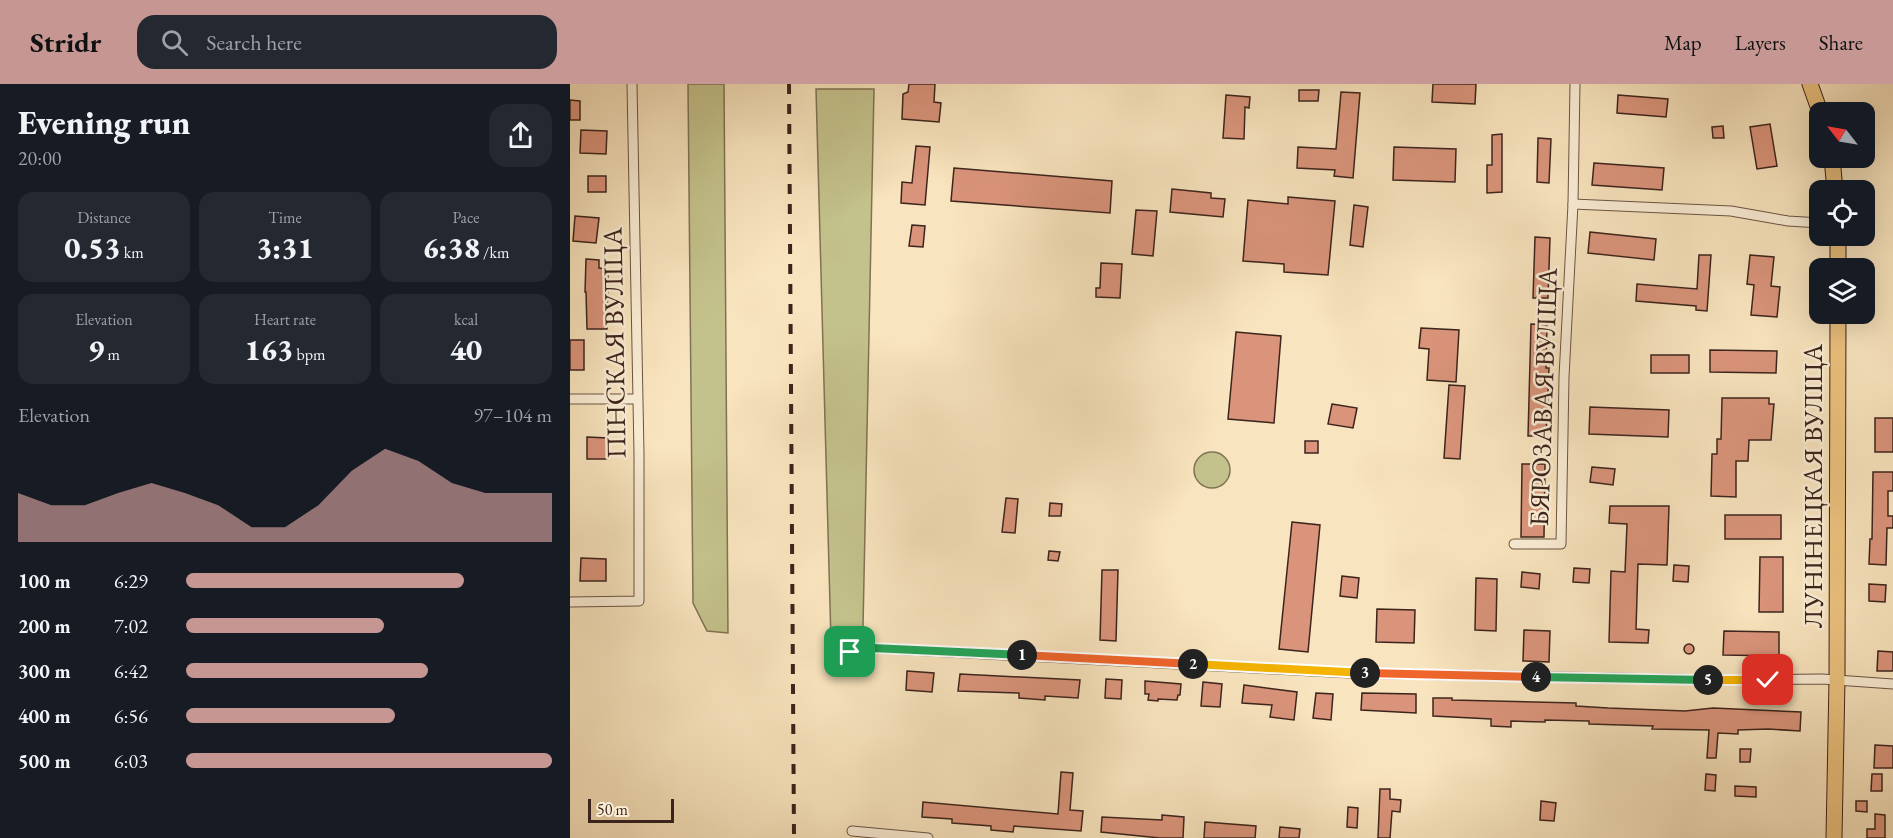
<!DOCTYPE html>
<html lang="en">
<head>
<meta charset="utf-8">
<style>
	body { margin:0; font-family:"EB Garamond",serif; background:#242831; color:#f1f3f6; height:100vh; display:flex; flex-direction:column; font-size:22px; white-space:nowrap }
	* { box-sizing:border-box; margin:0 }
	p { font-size:20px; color:#9ea1a6 }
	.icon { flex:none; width:33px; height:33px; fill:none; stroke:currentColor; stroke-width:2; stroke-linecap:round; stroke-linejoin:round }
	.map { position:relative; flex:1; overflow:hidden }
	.drawer { display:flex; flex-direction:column; background:#171b24; width:570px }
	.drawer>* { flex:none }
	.needle { width:39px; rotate:301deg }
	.controls { position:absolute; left:1239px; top:18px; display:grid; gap:12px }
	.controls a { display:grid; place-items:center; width:66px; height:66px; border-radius:12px; background:#171b24; box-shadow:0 6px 24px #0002; font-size:30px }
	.scale { position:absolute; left:18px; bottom:15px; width:86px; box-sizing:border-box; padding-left:6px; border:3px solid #3c241c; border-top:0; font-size:16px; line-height:21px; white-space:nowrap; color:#3c241c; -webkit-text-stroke:4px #faedd5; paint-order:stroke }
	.pin { position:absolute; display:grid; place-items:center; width:51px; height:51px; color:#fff; margin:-26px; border-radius:12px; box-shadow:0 3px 9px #0006 }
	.km { position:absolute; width:30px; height:30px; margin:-15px; border-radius:50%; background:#222; color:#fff; font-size:16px; line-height:30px; text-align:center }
	.round { display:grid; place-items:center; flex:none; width:63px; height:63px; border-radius:18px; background:#242831 }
	.summary { display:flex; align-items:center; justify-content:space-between; height:102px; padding:0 18px }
	h1 { font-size:33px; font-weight:800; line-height:45px }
	.metrics { display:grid; grid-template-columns:repeat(3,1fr); gap:9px; height:102px; padding:6px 18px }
	.metrics div { display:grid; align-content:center; border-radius:15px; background:#242831; text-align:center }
	.metrics b { font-size:30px; font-weight:800 }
	.metrics small { font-size:16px; font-weight:400 }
	.metrics p { font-size:16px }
	.chart { height:168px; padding:12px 18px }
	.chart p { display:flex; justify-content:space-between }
	.chart svg { width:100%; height:108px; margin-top:6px; fill:#c59692; opacity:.7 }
	ul { padding:0 18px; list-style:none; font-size:20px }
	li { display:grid; grid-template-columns:96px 72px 1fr; align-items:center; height:45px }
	li i { height:15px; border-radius:8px; background:#c59692 }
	header { display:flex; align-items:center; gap:36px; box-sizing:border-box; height:84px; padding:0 30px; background:#c59692; color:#111 }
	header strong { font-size:28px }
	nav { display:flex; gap:33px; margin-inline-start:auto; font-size:21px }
	.search { width:420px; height:54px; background:#242831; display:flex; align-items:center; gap:15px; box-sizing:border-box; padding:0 21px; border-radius:18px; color:#9ea1a6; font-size:22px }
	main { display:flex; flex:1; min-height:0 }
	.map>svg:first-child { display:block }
	.green { fill:#c4c28c; stroke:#807354; stroke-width:1.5 }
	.building { fill:#da947b; stroke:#3c241c; stroke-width:1.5 }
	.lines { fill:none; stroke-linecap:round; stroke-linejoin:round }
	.street-casing { stroke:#6b5444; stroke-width:11 }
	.primary-casing { stroke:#3c241c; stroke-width:17 }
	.street { stroke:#faedd5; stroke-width:9 }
	.primary { stroke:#ecc27f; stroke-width:15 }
	.rail { stroke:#3c241c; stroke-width:4; stroke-dasharray:10 10; stroke-linecap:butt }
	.split-1-casing { stroke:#fff; stroke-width:12 }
	.split-2-casing { stroke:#fff; stroke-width:12 }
	.split-3-casing { stroke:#fff; stroke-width:12 }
	.split-4-casing { stroke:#fff; stroke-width:12 }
	.split-5-casing { stroke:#fff; stroke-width:12 }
	.split-6-casing { stroke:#fff; stroke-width:12 }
	.split-1 { stroke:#22a559; stroke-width:8 }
	.split-2 { stroke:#f0652b; stroke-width:8 }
	.split-3 { stroke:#f5b400; stroke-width:8 }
	.split-4 { stroke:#f0652b; stroke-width:8 }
	.split-5 { stroke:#22a559; stroke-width:8 }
	.split-6 { stroke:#f5b400; stroke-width:8 }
	.labels { text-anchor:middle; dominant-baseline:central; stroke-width:5; stroke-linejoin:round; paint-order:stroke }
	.street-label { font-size:27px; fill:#3c241c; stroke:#faedd5 }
</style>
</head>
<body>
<header>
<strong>Stridr</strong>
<div class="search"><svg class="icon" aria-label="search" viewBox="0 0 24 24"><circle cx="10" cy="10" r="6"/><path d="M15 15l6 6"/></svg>Search here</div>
<nav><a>Map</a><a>Layers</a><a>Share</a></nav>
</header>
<main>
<section class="drawer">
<div class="summary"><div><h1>Evening run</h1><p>20:00</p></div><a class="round"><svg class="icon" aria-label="share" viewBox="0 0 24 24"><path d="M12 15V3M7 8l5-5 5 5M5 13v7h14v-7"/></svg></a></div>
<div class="metrics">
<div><p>Distance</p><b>0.53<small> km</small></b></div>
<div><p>Time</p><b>3:31</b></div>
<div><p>Pace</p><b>6:38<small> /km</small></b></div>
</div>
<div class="metrics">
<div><p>Elevation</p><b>9<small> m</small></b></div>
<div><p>Heart rate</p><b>163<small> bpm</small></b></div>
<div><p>kcal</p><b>40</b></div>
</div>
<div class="chart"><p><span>Elevation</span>97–104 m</p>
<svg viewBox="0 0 160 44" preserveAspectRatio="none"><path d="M0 44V24L10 29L20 29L30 24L40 20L50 24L60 29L70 38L80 38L90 29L100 15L110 6L120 11L130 20L140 24L150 24L160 24V44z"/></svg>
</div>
<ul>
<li><b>100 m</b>6:29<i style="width:76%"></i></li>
<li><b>200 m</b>7:02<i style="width:54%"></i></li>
<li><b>300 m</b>6:42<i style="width:66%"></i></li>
<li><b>400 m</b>6:56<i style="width:57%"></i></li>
<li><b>500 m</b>6:03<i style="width:100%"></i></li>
</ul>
</section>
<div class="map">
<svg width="1323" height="754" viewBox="0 0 1323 754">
	<rect width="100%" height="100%" fill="#f8e4be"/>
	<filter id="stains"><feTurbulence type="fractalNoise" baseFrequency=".00333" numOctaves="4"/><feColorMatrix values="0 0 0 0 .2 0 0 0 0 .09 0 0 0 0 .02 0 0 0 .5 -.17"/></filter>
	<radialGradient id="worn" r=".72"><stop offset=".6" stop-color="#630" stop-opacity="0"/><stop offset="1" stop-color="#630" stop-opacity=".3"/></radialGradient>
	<g class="green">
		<polygon points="118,0 154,0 158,549 137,547 123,519"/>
		<polygon points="246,5 304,5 293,543 302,564 280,568 261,558"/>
		<circle cx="642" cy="386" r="18"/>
	</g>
	<g class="building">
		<polygon points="339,0 365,0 364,18 371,19 369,38 332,35 333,10 338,8"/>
		<polygon points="863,0 906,0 905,20 862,18"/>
		<polygon points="729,6 749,6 748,17 729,17"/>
		<polygon points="771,8 790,9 783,94 764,92 765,86 727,84 728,63 766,65"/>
		<polygon points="656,11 680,13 679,24 675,23 674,55 653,54"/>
		<polygon points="1048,11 1098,15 1096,33 1047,29"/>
		<polygon points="0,16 10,17 10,36 0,36"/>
		<polygon points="1200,40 1207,82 1187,85 1180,43"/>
		<polygon points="1153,42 1154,54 1143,54 1142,43"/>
		<polygon points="11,46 37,47 36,70 10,69"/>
		<polygon points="932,50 932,108 917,109 917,81 922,81 922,51"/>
		<polygon points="968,54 981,55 979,99 967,98"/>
		<polygon points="346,62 360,63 355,121 331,119 332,98 342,99"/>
		<polygon points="824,63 886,65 885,98 823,96"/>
		<polygon points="1024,79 1094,84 1092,106 1022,101"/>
		<polygon points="384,84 542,97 540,129 381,117"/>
		<rect x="18" y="92" width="18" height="16"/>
		<polygon points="602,105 641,109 641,114 655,115 653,133 600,128"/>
		<polygon points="718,113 765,117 758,191 714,188 714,180 673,177 678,116 718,120"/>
		<polygon points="784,121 798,123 793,163 780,161"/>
		<polygon points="566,126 587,127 583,172 562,170"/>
		<polygon points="5,132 29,134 26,159 3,157"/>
		<polygon points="342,141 355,142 353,163 339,162"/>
		<polygon points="1020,148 1086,155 1084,176 1018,169"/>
		<polygon points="965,153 980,154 978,214 963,214"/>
		<polygon points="1129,171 1141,171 1137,227 1126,226 1126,222 1066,217 1067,200 1127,205"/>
		<polygon points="1180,171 1204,173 1201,202 1210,203 1207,233 1181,231 1184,201 1177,200"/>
		<polygon points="16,175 29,176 29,184 38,185 37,245 17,245 16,208 15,208"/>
		<polygon points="531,179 552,180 550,214 526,213 526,204 530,204"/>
		<polygon points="961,240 977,241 976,284 979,284 976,352 958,352"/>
		<polygon points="851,244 889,246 886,298 857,296 859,265 849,264"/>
		<polygon points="666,248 711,252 704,339 658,335"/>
		<rect x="0" y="256" width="14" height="30"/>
		<polygon points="1140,266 1207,267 1206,289 1140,288"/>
		<rect x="1081" y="271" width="38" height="18"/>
		<polygon points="879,301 895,302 890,375 874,374"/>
		<polygon points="1152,314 1199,314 1199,320 1204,320 1201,356 1179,356 1178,377 1166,377 1166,413 1141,412 1142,370 1147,370 1147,355 1151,355"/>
		<polygon points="762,320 787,324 783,344 758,340"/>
		<polygon points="1020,323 1099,326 1098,353 1019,350"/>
		<rect x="1305" y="334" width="18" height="34"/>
		<polygon points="17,353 38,354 38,375 17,375"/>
		<rect x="735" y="357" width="13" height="12"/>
		<polygon points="952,380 975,380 974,453 951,453"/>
		<polygon points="1022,383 1045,385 1043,401 1020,398"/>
		<polygon points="1303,388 1323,388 1323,407 1318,407 1318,432 1323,432 1323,444 1317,444 1316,481 1299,480 1300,455 1302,455"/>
		<polygon points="436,414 448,415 445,449 432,448"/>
		<polygon points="480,419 492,420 491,432 479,432"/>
		<polygon points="1040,422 1099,422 1097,481 1068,480 1066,545 1079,546 1078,559 1039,558 1041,487 1055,488 1057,440 1039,439"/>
		<rect x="1155" y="431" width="56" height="24"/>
		<polygon points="722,438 750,441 738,568 709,565"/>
		<polygon points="479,467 490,468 488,477 478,476"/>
		<polygon points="1190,473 1213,473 1213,528 1189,528"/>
		<polygon points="11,474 36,475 36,497 10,497"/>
		<polygon points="1104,481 1119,482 1118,498 1103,497"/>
		<polygon points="1004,484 1020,485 1019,499 1003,498"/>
		<polygon points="532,486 548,486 546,557 530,556"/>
		<polygon points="952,488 970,490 969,505 951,503"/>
		<polygon points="772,492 789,494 787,514 770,512"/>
		<polygon points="906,494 927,495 926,547 905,546"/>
		<polygon points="1299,500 1316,501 1315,518 1299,517"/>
		<polygon points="807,525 845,526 844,559 806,558"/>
		<polygon points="954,546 980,547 979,578 953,577"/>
		<polygon points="1154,547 1209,548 1209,572 1153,571"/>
		<circle cx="1119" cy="565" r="5"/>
		<polygon points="1308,567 1323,568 1323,587 1307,587"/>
		<polygon points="337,587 364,589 362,608 336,606"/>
		<polygon points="390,590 510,596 508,614 475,612 475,616 449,614 449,609 388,607"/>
		<polygon points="536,595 552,596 551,615 535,614"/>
		<polygon points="575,597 611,600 610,611 608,611 607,616 588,615 588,617 578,616 579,610 575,610"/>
		<polygon points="633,598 652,600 650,623 631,622"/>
		<polygon points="674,601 727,608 724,636 700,633 702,621 672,619"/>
		<polygon points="746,609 763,610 761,636 743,634"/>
		<polygon points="792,609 846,610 846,629 791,626"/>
		<polygon points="863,614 882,614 882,616 1006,619 1006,622 1038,624 1115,627 1143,624 1231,628 1230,647 1198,645 1168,646 1168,650 1148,649 1146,674 1137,674 1139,646 1082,645 1083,642 1019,640 1019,637 975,636 975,638 941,637 941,643 921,642 921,635 863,632"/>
		<polygon points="1305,661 1323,662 1323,684 1304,684"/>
		<polygon points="1170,665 1181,665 1180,678 1170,678"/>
		<polygon points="491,688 503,689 500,726 513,727 511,747 444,742 443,748 421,746 421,742 382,739 382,735 352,733 353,718 488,730"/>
		<polygon points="1136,690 1146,691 1145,707 1135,706"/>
		<polygon points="1302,690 1312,690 1312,707 1301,707"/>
		<polygon points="1165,702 1186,703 1186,713 1165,712"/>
		<polygon points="810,705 820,705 820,715 831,716 830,728 822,727 820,754 808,754"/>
		<polygon points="971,717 986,719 984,737 970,736"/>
		<polygon points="1286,717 1297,717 1297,728 1286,727"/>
		<polygon points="778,723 788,724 787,744 777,743"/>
		<polygon points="1305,730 1315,731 1315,754 1297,754 1297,745 1305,745"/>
		<polygon points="592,731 614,733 613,754 590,754 531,748 532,733 592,736"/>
		<polygon points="635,738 686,742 685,754 634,754"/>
		<polygon points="710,743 730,745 729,754 709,754"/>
	</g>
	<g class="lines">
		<defs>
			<g id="street">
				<polyline points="1003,120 1161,127 1218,137 1250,139"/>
				<polyline points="0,315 66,315"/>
				<polyline points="944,460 991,460 994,293 1003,120 1005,0"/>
				<polyline points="0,518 69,517 69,370 62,0"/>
				<polyline points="280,568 302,564 780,589 1144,596 1252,595 1323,600"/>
				<polyline points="282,747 358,754"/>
			</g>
			<g id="primary">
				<polyline points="1240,0 1250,28"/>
				<polyline points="1262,74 1265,106"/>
				<polyline points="1268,152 1268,184"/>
				<polyline points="1264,754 1267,596 1268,230"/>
			</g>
		</defs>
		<use href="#street" class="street-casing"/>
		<use href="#primary" class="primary-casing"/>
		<use href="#street" class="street"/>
		<use href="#primary" class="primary"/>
		<polyline class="rail" points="219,0 224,754"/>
	</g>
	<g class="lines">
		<defs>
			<polyline id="split-1" points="280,568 302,564 452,571"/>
			<polyline id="split-2" points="452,571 623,580"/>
			<polyline id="split-3" points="623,580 795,589"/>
			<polyline id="split-4" points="795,589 966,593"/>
			<polyline id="split-5" points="966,593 1138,596"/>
			<polyline id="split-6" points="1138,596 1198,596"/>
		</defs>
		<use href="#split-1" class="split-1-casing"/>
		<use href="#split-2" class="split-2-casing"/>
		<use href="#split-3" class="split-3-casing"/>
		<use href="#split-4" class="split-4-casing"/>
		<use href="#split-5" class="split-5-casing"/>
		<use href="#split-6" class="split-6-casing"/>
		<use href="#split-1" class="split-1"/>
		<use href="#split-2" class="split-2"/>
		<use href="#split-3" class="split-3"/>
		<use href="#split-4" class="split-4"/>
		<use href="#split-5" class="split-5"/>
		<use href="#split-6" class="split-6"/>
	</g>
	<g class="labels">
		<g class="street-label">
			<text transform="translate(44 259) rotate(-91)">ПІНСКАЯ ВУЛІЦА</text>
			<text transform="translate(973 313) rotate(-88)">БЯРОЗАВАЯ ВУЛІЦА</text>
			<text transform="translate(1242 402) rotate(-90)">ЛУНІНЕЦКАЯ ВУЛІЦА</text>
		</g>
	</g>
	<rect width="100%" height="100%" filter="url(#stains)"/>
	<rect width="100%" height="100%" fill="url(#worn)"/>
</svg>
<div class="controls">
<a><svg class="needle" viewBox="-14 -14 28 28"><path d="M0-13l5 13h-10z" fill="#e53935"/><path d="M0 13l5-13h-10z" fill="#9ea1a6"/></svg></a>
<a><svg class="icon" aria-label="locate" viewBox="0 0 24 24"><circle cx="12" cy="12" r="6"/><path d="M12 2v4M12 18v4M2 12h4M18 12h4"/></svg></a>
<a><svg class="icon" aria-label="layers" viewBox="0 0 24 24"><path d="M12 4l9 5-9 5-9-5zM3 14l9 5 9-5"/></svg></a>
</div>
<div class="scale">50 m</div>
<div class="pin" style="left:280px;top:568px;background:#1e9e55"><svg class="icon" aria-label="arrive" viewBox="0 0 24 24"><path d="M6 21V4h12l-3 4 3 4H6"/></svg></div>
<div class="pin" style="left:1198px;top:596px;background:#d93025"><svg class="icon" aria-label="check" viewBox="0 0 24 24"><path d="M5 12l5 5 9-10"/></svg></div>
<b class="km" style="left:452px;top:571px">1</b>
<b class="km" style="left:623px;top:580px">2</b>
<b class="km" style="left:795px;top:589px">3</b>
<b class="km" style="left:966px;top:593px">4</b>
<b class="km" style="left:1138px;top:596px">5</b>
</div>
</main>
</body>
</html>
